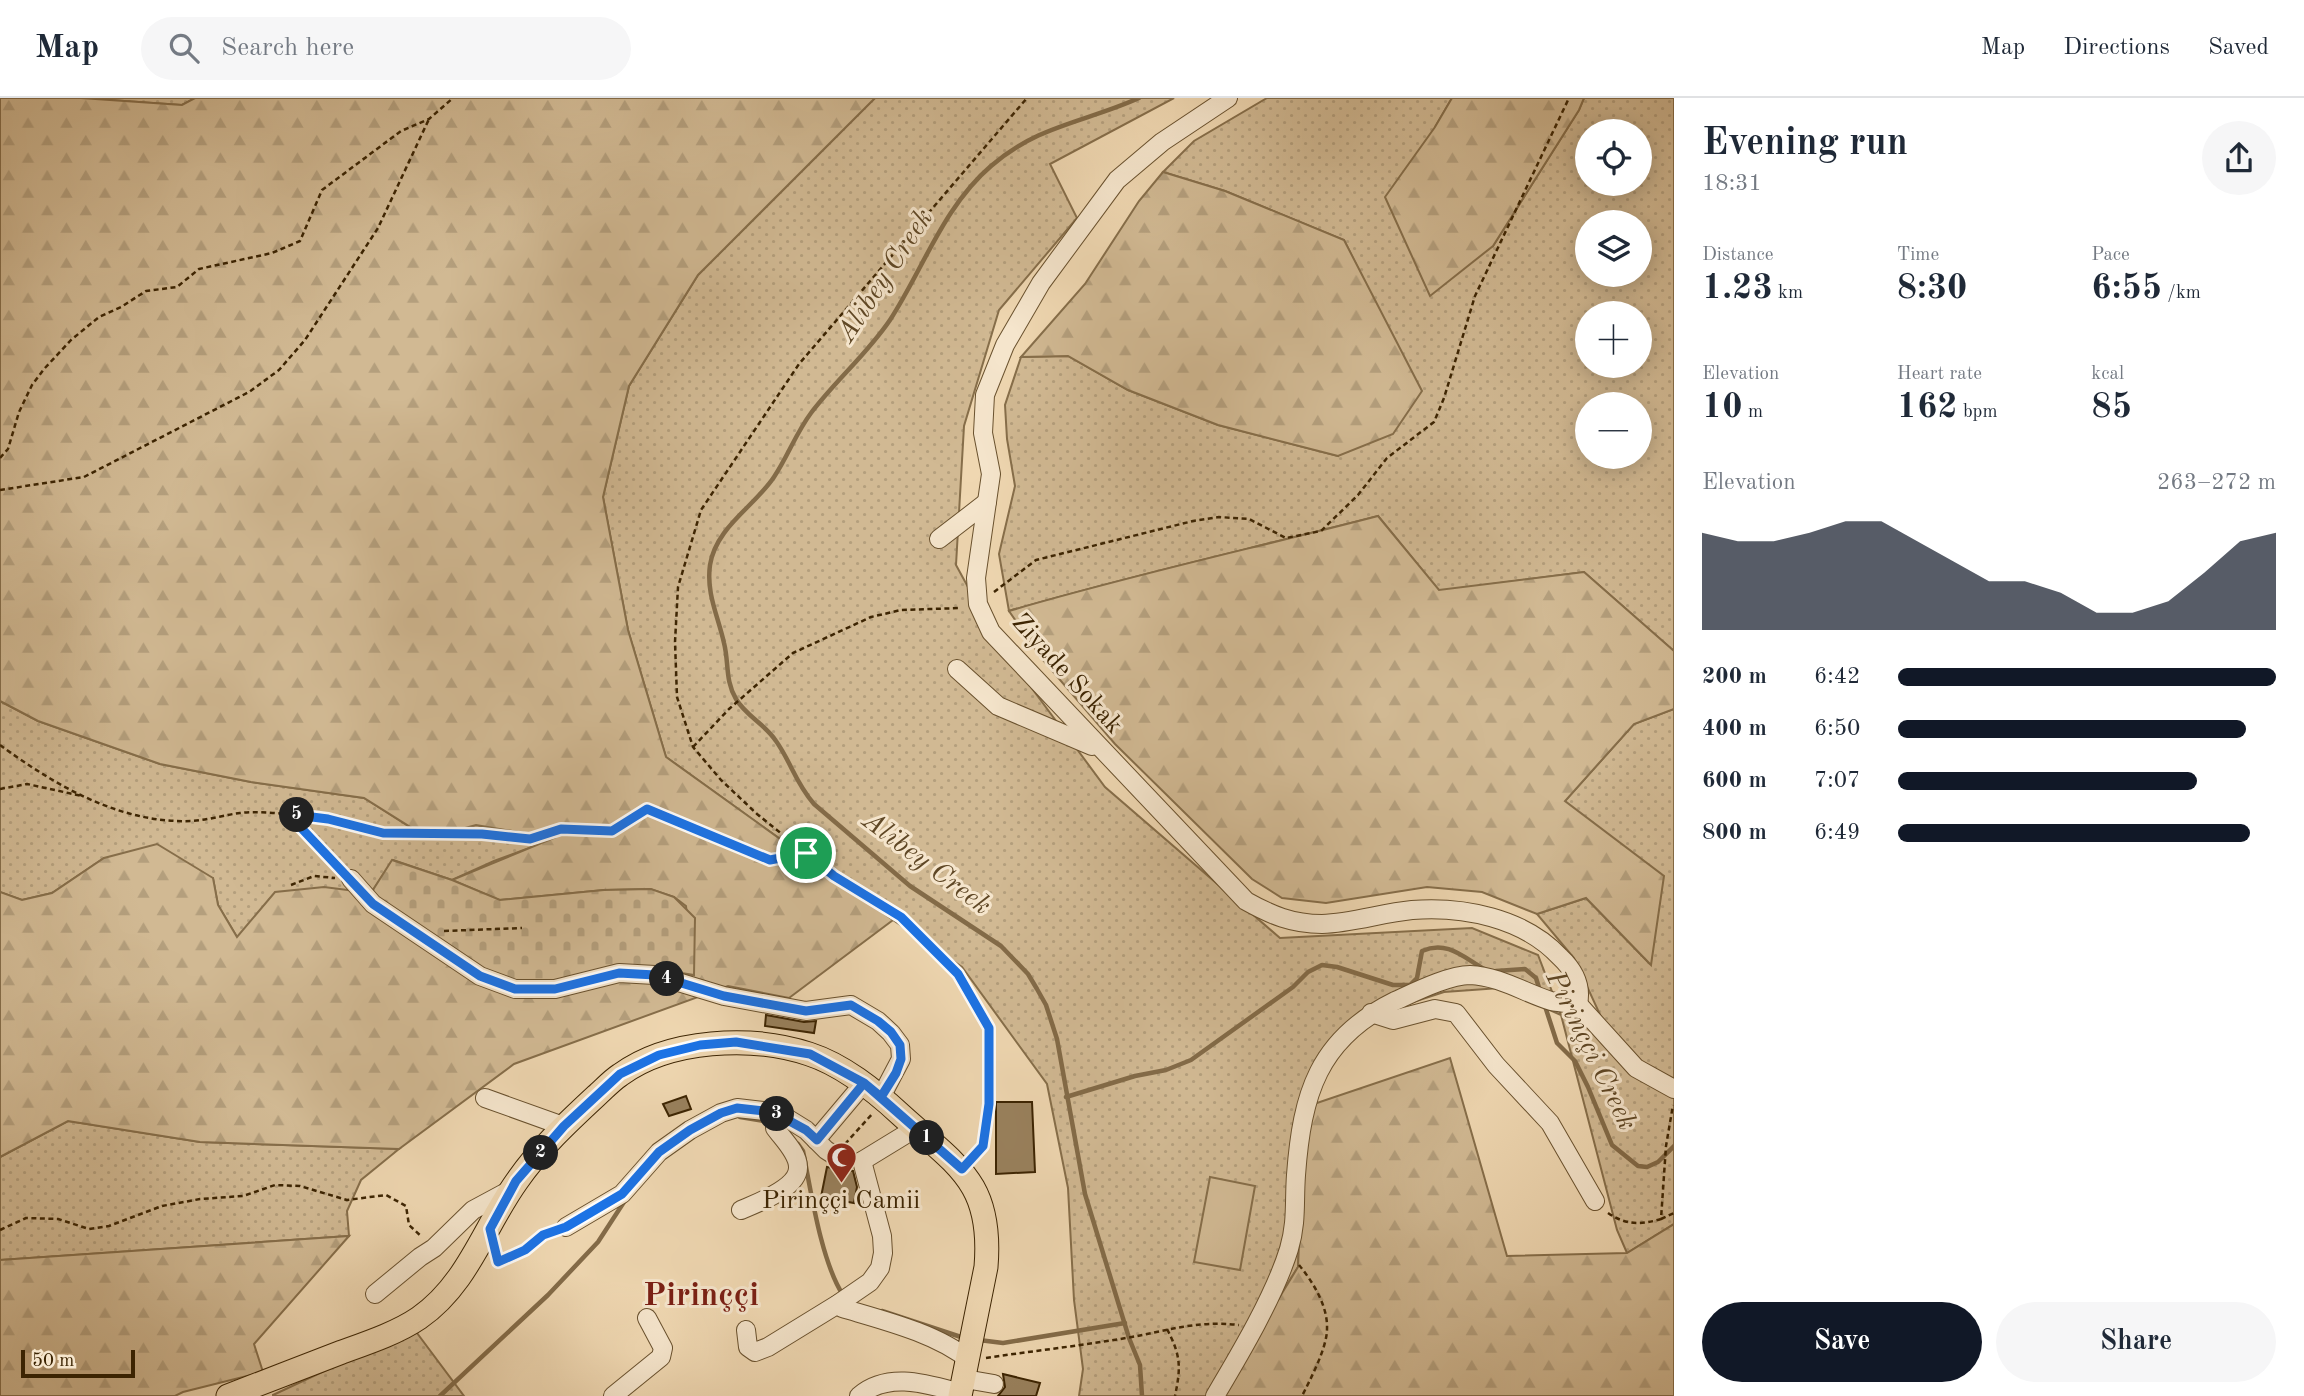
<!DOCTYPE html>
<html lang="en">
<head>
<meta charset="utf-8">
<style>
	body { margin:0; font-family:"Old Standard TT",serif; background:#f6f6f7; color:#1f2937; height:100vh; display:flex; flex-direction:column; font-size:26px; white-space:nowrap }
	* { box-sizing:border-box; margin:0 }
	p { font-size:23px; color:#747a83 }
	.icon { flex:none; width:38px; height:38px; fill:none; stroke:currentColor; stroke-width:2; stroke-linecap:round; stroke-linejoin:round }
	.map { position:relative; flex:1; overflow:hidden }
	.panel { display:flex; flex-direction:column; background:#fff; width:630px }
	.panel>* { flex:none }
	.buttons { position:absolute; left:1575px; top:21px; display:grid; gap:14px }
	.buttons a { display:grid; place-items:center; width:77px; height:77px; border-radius:50%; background:#fff; box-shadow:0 4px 18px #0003; font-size:35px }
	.scale { position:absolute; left:21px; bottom:18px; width:114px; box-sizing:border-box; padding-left:7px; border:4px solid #3c2402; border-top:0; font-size:19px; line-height:24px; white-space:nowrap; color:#3c2402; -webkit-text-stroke:5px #f5e5cc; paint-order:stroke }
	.pin { position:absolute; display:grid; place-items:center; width:60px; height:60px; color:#fff; margin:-30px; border:4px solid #fff; border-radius:50%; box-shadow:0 2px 7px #0007 }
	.km { position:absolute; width:35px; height:35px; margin:-18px; border-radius:50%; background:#222; color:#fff; font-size:19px; line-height:35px; text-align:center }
	.round { display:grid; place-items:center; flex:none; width:74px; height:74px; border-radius:37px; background:#f6f6f7 }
	.headline { display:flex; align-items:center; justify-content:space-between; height:119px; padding:0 28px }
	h1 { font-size:38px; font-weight:600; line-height:52px }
	.figures { display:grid; grid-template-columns:repeat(3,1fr); gap:10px; height:119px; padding:7px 28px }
	.figures div { display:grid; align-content:center }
	.figures b { font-size:35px; font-weight:600 }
	.figures small { font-size:19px; font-weight:400 }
	.figures p { font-size:19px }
	.chart { height:196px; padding:14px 28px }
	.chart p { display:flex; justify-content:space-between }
	.chart svg { width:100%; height:126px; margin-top:7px; fill:#111827; opacity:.7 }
	.action { display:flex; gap:14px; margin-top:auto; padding:14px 28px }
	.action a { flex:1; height:80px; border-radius:42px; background:#111827; color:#fff; font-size:28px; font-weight:600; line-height:80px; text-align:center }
	.action a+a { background:#f6f6f7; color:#1f2937 }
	ul { padding:0 28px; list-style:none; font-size:23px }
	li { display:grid; grid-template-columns:112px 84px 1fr; align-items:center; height:52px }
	li i { height:18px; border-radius:9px; background:#111827 }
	header { display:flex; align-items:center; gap:42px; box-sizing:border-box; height:98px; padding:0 35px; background:#fff; border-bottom:2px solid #e0e1e3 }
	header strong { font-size:33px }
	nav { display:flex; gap:38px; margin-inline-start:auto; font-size:24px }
	.search { width:490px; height:63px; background:#f6f6f7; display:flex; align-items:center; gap:18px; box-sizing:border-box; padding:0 24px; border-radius:38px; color:#747a83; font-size:26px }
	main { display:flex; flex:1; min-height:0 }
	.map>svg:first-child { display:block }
	.grass { fill:url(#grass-dots); stroke:#866e4a; stroke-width:2; fill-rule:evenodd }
	.forest { fill:url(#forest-firs); stroke:#866e4a; stroke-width:2 }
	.cemetery { fill:url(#cemetery-stones); stroke:#866e4a; stroke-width:2 }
	.pitch { fill:#d1b993; stroke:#866e4a; stroke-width:2 }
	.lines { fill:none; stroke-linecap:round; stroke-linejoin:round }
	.stream { stroke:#836b48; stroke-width:4.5 }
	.building { fill:#99815d; stroke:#3c2402; stroke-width:2 }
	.minor-casing { stroke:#69512e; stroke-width:20 }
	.major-casing { stroke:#3c2402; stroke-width:25 }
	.path { stroke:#3c2402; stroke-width:2.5; stroke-dasharray:5 3.5; stroke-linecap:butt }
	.minor { stroke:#f5e5cc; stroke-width:18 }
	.major { stroke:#efd7b1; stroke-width:23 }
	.route-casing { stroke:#fff; stroke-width:14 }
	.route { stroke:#1a73e8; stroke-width:9 }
	.labels { text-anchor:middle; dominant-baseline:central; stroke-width:6; stroke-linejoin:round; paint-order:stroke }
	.street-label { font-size:26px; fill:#3c2402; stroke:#f5e5cc }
	.poi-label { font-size:26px; fill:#3c2402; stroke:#f5e5cc }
	.water-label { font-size:28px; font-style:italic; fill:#5f4725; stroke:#f5e5cc }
	.district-label { font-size:33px; font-weight:bold; fill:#7a1f14; stroke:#f5e5cc }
</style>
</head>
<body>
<header>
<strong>Map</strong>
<div class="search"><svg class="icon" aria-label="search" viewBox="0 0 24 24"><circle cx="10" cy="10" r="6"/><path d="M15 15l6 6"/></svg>Search here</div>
<nav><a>Map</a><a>Directions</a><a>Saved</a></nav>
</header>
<main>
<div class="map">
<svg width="1674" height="1298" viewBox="0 0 1674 1298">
	<defs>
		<pattern id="grass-dots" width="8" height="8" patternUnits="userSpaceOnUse" patternTransform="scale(1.75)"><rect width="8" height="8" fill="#d1b993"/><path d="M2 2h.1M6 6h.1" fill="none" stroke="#b49f7d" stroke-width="1.8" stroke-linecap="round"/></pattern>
		<pattern id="forest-firs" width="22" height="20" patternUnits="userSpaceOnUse" patternTransform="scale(1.75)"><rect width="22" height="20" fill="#d1b993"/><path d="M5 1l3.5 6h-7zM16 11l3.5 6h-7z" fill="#b49f7d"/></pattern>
		<pattern id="cemetery-stones" width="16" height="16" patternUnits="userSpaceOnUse" patternTransform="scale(1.75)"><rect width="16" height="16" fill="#d1b993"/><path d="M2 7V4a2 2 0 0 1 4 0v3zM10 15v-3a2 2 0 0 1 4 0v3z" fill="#b49f7d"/></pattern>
	</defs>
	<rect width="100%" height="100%" fill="#efd7b1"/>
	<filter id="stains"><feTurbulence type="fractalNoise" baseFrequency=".00286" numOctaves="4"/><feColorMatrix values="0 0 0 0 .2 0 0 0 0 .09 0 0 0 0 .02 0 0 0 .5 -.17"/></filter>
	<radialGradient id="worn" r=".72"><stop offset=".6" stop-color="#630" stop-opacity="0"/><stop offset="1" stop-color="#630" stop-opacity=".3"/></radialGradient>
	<g class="grass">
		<polygon points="81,0 195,0 182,7"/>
		<polygon points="875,0 1174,0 1050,66 1077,120 999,212 964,328 956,467 999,546 1105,689 1280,840 1472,830 1538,857 1561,917 1602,921 1574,860 1537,816 1586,800 1650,866 1565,703 1634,626 1674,611 1674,1126 1627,1155 1617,1132 1561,917 1500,890 1444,894 1376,916 1328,961 1305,1009 1298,1169 1219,1298 1079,1298 1083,1271 1074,1202 1068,1090 1047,986 962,869 893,822 666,659 628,532 603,399 629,288 698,177"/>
		<path d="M 1267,0 L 1452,0 L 1435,29 L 1493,148 L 1579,12 L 1584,0 L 1674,0 L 1674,553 L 1584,474 L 1439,493 L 1378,418 C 1255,450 1131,477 1009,513 L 999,456 L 1015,388 L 1007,341 L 1005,307 L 1021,259 L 1068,258 L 1128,292 L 1218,327 L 1338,358 L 1375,205 L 1344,142 L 1225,93 L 1163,74 L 1194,43 ZM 1587,33 L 1640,33 L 1640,86 L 1587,86 ZM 1587,124 L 1640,124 L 1640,177 L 1587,177 ZM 1587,215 L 1640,215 L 1640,268 L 1587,268 ZM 1587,306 L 1640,306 L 1640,359 L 1587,359 Z"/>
		<polygon points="0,603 38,623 160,666 251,684 364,700 427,740 476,727 556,740 494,763 452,782 393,762 371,795 237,839 218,807 213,780 104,760 52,795 22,802 0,794"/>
		<polygon points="68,1023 200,1044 399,1051 361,1082 347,1113 349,1138 0,1162 0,1059"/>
		<polygon points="414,1231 464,1298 273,1298 273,1297"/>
	</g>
	<g class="forest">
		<polygon points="0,0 81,0 182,7 195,0 875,0 698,177 629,288 603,399 628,532 666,659 893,822 789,900 728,888 514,966 399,1051 200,1044 68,1023 0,1059 0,794 22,802 52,795 104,760 157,746 213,780 218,807 237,839 275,794 324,789 371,795 631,867 694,877 686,808 674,799 650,791 604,792 499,802 452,782 554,740 476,727 428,740 364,700 251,684 160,666 38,623 0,603"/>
		<polygon points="1452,0 1584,0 1579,12 1493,148 1430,198 1385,99 1435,29"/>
		<polygon points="1163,74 1225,93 1344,142 1422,293 1393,336 1338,358 1218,327 1128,292 1068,258 1021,259 1085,186 1139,103"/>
		<path d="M 1378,418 L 1439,492 L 1584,474 L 1674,553 L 1674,611 L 1634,626 L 1565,703 L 1664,778 L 1651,867 L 1586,800 L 1537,816 L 1482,794 L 1427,789 L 1326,805 L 1282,800 L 1252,781 L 1115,646 L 1042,561 L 1009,513 C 1131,477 1255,450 1378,418 Z"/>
		<polygon points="1450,960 1507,1158 1627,1155 1674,1126 1674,1298 1219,1298 1298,1169 1305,1009"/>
		<polygon points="349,1138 254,1246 263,1274 183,1294 175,1298 0,1298 0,1162"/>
	</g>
	<polygon class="cemetery" points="392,762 452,782 500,802 604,792 651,791 674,799 695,820 694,877 631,867 555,886 519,887 484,874 371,795"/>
	<polygon class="pitch" points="1210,1079 1255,1088 1240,1172 1194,1164"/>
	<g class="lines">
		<g class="stream">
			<path d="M 1139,0 C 1086,24 1038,27 991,68 C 944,108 923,171 890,222 C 867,256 836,282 811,315 C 796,335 788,358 774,379 C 754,409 716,429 710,467 C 706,495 718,518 724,545 C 729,564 725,583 736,601 C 746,618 765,626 776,643 C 791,664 795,684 814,706 L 910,788 L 1001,848 L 1028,876 L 1037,891 L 1046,907 L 1057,941 L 1085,1096 L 1129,1240 L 1140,1267 L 1142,1298"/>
			<polyline points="1496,873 1525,871 1536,880 1540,893"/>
			<polyline points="1544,905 1557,945 1575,963 1588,989 1612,1047 1638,1068 1647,1069 1658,1064 1674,1048"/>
			<path d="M 1066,999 L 1135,978 L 1166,972 L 1191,962 L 1293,889 L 1308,874 L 1322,867 L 1337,869 L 1393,887 L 1410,887 L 1417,880 L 1422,853 C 1447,842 1463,859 1484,871"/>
			<polyline points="740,1019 770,1024"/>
			<path d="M 798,1046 L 803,1053 C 811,1093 821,1163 843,1197"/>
			<polyline points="882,1213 964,1240"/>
			<polyline points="979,1242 1003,1245 1125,1225"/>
			<polyline points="440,1298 548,1197 598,1144 624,1104"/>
		</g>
	</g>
	<g class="building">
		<polygon points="766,917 804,924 816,923 814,935 765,928"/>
		<polygon points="686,998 691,1011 669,1018 663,1006"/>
		<polygon points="996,1004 1032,1004 1035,1074 996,1076"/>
		<polygon points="827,1069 853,1073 857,1089 854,1105 821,1099"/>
		<polygon points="1003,1276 1040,1285 1036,1298 998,1298 1005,1289"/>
	</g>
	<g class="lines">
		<defs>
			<g id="minor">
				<path d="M 1228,0 L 1162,44 L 1117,82 L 1041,185 L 1005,247 L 985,297 L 983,335 L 991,376 L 976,480 L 978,506 L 991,534 L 1246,803 C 1271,817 1292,826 1322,826 C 1352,825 1382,815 1412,812 C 1463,808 1524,820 1560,859 C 1574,872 1582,887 1578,906"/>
				<polyline points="939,441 987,404"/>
				<polyline points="957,571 998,608 1092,648"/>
				<polyline points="351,781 373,806 480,878 515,891 555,891 619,875 655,877 724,898 806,913 851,907 878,923 891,935 900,947 901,961 881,999"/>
				<polyline points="1371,915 1393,922 1435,911 1456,915 1496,967 1550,1025 1595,1103"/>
				<polyline points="485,1000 563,1028"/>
				<polyline points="816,1042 864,985"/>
				<polyline points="862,1063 916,1030"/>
				<path d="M 741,1112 C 757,1105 799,1090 798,1069 C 798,1055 782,1040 775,1030 L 785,1019"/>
				<polyline points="566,1129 622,1096 659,1054 690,1032 721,1015 737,1010 773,1014 785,1019 806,1032 826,1052 837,1059"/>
				<polyline points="375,1196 420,1159 434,1150 473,1112 512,1091"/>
				<path d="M 838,1206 L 842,1210 C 882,1222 936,1235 969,1262"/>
				<polyline points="746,1232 748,1249 755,1254 768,1249 838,1206 870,1184 880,1170 883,1155 882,1138 862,1063"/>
				<polyline points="965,1281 994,1286"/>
				<polyline points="613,1298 661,1259 663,1250 647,1220"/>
				<path d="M 859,1298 C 888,1273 927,1286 961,1295"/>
				<path d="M 1215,1298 C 1240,1256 1275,1197 1289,1151 C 1297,1124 1294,1104 1296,1077 C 1302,996 1318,941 1395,903 C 1415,894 1449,877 1470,877 C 1499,878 1525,895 1551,903 C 1560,905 1569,905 1578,906 L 1636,970 L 1674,991"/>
			</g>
			<path id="major" d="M 228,1298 C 266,1283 304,1269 342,1254 C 367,1245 397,1235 419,1220 C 468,1186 484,1129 517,1083 C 539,1051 568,1024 596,998 C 604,991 611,983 620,977 C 669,941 752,937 809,956 C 843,967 874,992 901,1017 C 957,1068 993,1084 986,1169 L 960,1298"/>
		</defs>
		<use href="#minor" class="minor-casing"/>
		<use href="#major" class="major-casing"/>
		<g class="path">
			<polyline points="0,360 8,351 19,314 32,287 44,271 71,242 99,219 121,209 146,193 177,189 199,171 272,155 300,143 322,92 401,33 429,21 453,0"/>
			<polyline points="0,392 84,379 249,294 279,272 305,242 378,130 429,21"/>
			<polyline points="994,494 1036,462 1193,423 1219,419 1249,421 1286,440 1321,433 1358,397 1387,360 1434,324 1444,300 1475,198 1569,0"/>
			<path d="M 0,647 C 56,688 121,726 192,723 C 208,722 224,717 240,715 C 255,713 272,715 288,716 L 339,769"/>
			<polyline points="693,649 729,611 793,555 871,519 901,512 961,510"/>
			<polyline points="0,691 27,686 82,698"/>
			<polyline points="288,716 328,721 383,735 482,736 530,741 561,731 612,732 647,711 770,762 806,755"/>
			<polyline points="291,787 314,778 335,780"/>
			<polyline points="444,833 522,830"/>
			<polyline points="845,1046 873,1015"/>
			<polyline points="973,1060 983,1048 989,1006 989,930 958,876 901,819 834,778 757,716 721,682 693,649 677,599 675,544 678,489 701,412 799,266 1027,0"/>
			<path d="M 1608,1115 C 1625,1127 1641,1127 1661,1121 L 1666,1048 L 1673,1007"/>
			<polyline points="1661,1121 1674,1115"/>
			<polyline points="0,1132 26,1120 58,1121 89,1131 109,1128 162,1108 200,1101 243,1098 275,1087 300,1088 347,1102 386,1097 406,1108 409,1127 422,1139"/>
			<path d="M 497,1157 L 498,1164 C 508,1161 518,1157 526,1152 C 534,1146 540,1138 550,1134"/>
			<path d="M 1299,1167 C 1313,1184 1328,1208 1327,1231 C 1327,1250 1310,1282 1302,1298"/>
			<path d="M 1167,1231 C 1181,1258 1181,1269 1175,1298"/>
			<path d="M 986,1260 C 1032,1253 1079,1248 1126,1240 C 1168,1233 1195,1222 1239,1227"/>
		</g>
		<use href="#minor" class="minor"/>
		<use href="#major" class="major"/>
	</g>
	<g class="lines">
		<defs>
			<polyline id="route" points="806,755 834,778 901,819 958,876 989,930 989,1006 983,1048 962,1071 864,985 810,956 736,944 700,947 659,957 620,976 564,1028 516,1083 490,1131 498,1164 525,1152 543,1137 566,1129 622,1096 659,1054 690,1032 721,1015 737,1010 773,1014 806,1032 817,1042 864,985 881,999 896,975 901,961 900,947 891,934 878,923 851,907 806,913 724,898 655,877 619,875 555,891 515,891 480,878 373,806 288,716 328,721 383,735 482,736 530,741 561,731 612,733 647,711 770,762 806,755"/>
		</defs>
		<use href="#route" class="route-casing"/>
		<use href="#route" class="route"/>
	</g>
	<defs>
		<symbol id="mosque-pin" viewBox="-11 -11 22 30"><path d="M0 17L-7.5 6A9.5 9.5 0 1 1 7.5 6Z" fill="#8f2418" stroke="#f5e5cc"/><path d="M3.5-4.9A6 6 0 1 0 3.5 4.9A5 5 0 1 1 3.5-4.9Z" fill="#fff"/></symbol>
	</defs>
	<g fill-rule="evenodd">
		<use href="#mosque-pin" x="824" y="1042" width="35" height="47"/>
	</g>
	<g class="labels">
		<g class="street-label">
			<text transform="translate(1067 576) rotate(48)">Ziyade Sokak</text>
		</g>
		<g class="poi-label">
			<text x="841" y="1103">Pirinççi Camii</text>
		</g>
		<g class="water-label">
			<text transform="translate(886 178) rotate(-57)">Alibey Creek</text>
			<text transform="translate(926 766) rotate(37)">Alibey Creek</text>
			<text transform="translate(1590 953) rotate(64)">Pirinççi Creek</text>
		</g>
		<g class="district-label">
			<text x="701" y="1198">Pirinççi</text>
		</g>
	</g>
	<rect width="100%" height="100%" filter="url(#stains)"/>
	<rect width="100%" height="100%" fill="url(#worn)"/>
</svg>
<div class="buttons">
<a><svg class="icon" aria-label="locate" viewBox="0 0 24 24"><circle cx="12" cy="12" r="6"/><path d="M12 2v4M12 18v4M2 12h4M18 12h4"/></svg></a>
<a><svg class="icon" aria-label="layers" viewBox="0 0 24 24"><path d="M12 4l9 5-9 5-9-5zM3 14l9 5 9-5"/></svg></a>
<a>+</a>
<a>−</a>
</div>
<div class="scale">50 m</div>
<div class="pin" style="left:806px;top:755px;background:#1e9e55"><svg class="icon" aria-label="arrive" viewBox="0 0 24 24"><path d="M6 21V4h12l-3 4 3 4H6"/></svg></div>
<b class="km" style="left:927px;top:1040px">1</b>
<b class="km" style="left:541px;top:1055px">2</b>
<b class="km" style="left:777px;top:1016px">3</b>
<b class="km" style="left:667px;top:881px">4</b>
<b class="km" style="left:297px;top:717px">5</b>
</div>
<section class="panel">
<div class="headline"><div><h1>Evening run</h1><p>18:31</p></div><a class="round"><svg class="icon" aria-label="share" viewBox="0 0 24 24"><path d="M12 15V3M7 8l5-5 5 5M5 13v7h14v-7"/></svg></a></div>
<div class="figures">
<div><p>Distance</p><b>1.23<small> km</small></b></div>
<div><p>Time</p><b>8:30</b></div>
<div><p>Pace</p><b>6:55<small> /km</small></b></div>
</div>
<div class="figures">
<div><p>Elevation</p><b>10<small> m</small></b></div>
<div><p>Heart rate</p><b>162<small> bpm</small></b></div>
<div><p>kcal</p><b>85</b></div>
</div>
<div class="chart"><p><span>Elevation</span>263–272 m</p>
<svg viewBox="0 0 160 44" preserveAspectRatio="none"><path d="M0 44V10L10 13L20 13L30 10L40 6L50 6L60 13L70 20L80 27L90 27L100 31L110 38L120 38L130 34L140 24L150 13L160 10V44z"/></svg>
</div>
<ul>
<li><b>200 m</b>6:42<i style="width:100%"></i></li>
<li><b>400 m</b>6:50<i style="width:92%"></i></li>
<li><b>600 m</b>7:07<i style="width:79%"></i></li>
<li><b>800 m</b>6:49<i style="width:93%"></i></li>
</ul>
<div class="action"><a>Save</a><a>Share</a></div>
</section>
</main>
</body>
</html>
